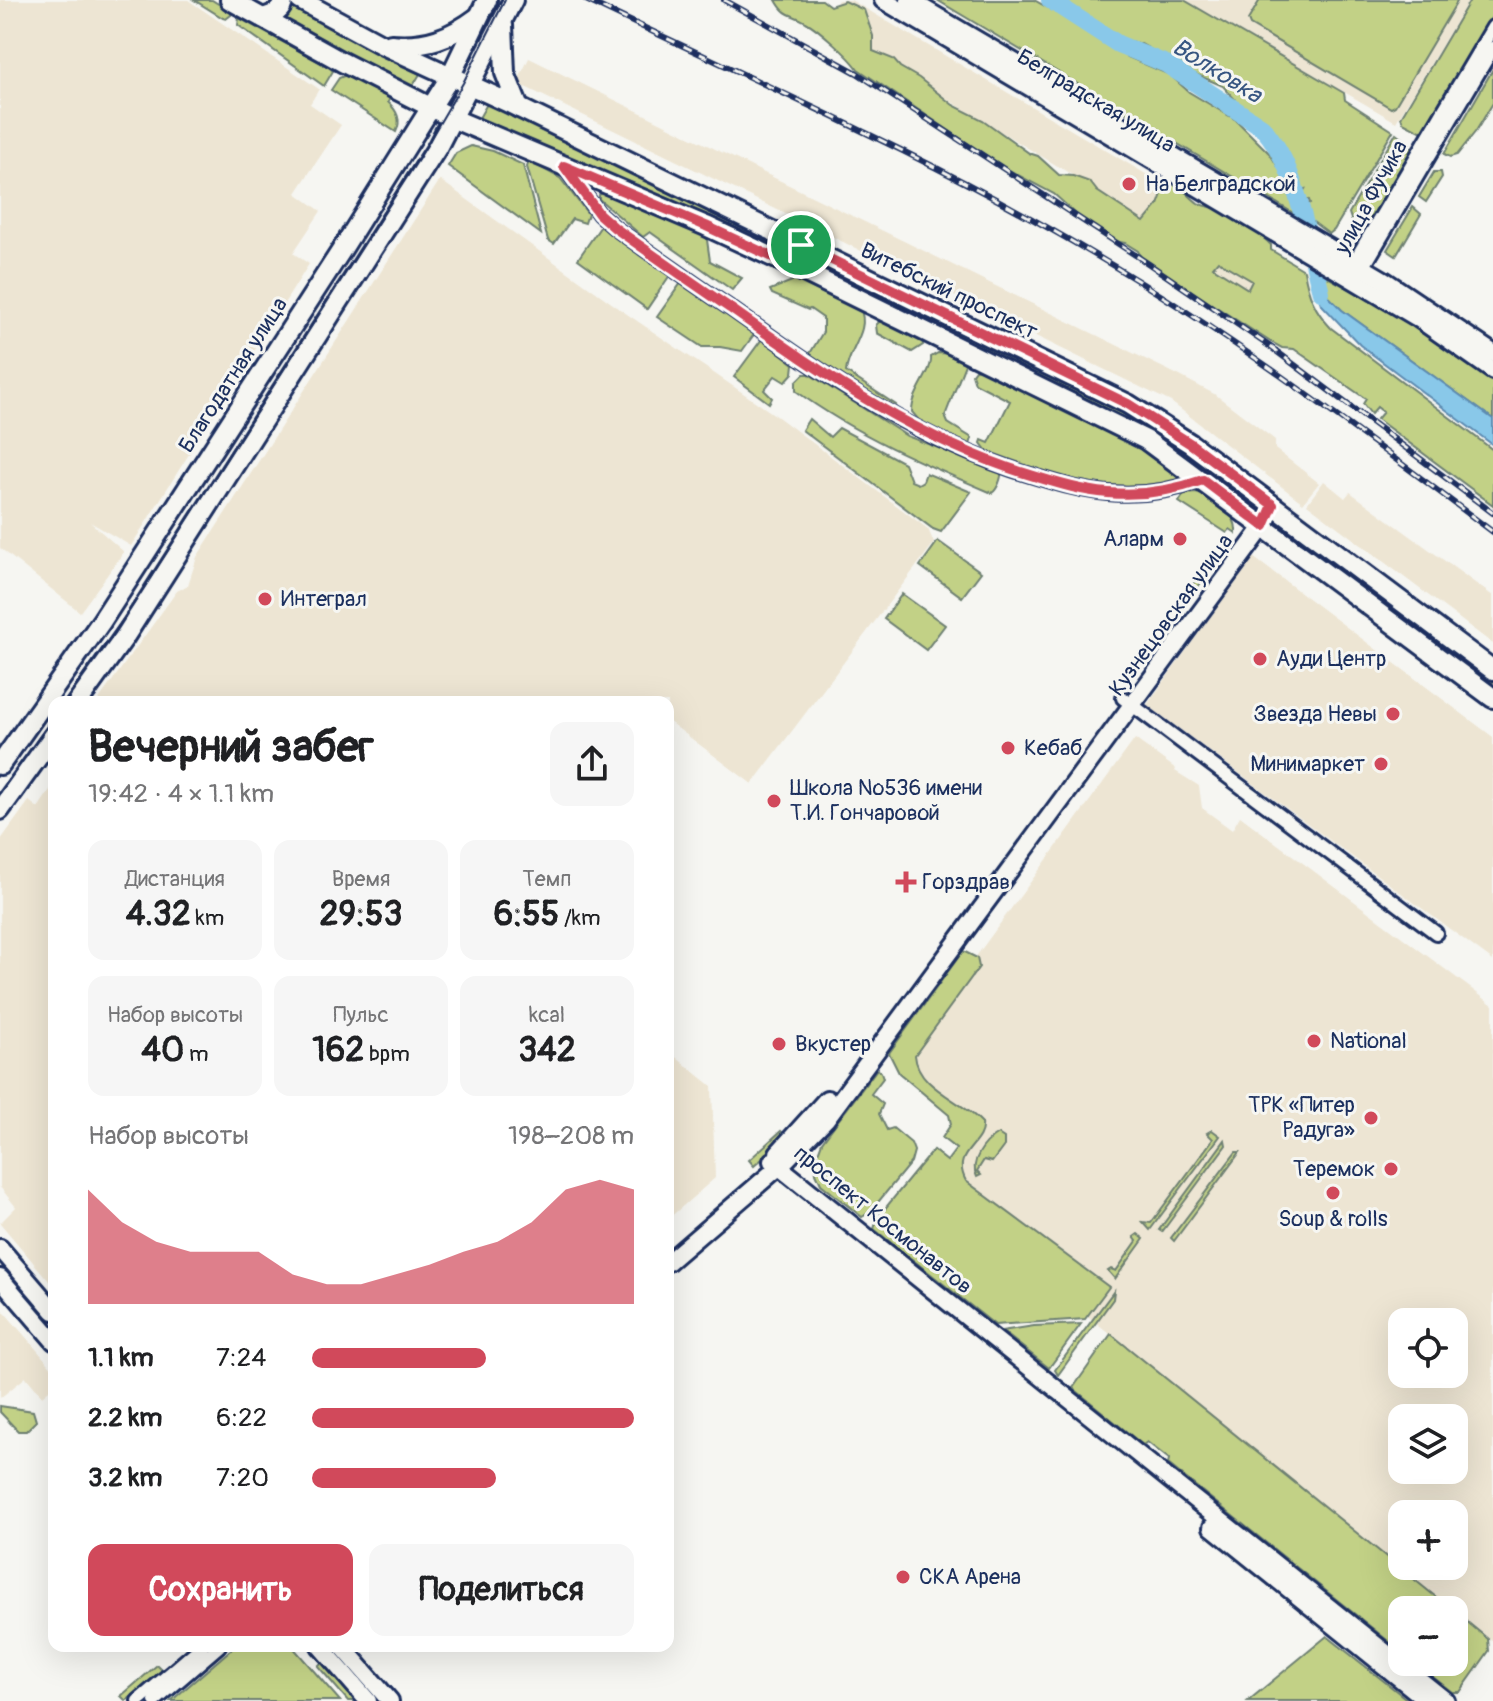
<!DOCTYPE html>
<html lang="ru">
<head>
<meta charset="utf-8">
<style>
	body { margin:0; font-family:Pangolin,sans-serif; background:#f6f6f6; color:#202124; height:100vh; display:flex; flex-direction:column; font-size:30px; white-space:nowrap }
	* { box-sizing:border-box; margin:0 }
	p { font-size:26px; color:#757577 }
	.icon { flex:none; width:44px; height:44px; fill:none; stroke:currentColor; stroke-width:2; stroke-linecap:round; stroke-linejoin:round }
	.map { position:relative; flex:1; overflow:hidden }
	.side { position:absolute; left:48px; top:696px; width:626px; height:956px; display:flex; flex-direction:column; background:#fff; border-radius:16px; box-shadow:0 8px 32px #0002 }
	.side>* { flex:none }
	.fabs { position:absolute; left:1388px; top:1308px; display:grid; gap:16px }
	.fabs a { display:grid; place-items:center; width:80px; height:80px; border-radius:16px; background:#fff; box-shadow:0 8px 32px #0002; font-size:40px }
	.pin { position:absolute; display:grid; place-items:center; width:68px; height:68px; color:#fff; margin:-34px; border:4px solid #fff; border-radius:50%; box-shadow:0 2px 8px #0007 }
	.round { display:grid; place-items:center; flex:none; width:84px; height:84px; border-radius:16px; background:#f6f6f6 }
	.overview { display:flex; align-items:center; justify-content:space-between; height:136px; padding:0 40px }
	h1 { font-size:44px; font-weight:800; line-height:60px }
	.metrics { display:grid; grid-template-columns:repeat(3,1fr); gap:12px; height:136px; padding:8px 40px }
	.metrics div { display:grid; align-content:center; border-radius:16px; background:#f6f6f6; text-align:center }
	.metrics b { font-size:34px; font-weight:800 }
	.metrics small { font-size:22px; font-weight:400 }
	.metrics p { font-size:22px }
	.chart { height:224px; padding:16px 40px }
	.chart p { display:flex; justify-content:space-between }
	.chart svg { width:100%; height:144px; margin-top:8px; fill:#d1495b; opacity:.7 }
	.button { display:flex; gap:16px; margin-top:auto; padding:16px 40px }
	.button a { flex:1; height:92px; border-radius:16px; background:#d1495b; color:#fff; font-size:32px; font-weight:800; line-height:92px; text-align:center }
	.button a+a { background:#f6f6f6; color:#202124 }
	ul { padding:0 40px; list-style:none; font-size:26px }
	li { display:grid; grid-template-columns:128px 96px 1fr; align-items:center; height:60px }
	li i { height:20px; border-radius:10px; background:#d1495b }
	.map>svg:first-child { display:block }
	.built { fill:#ede5d3; fill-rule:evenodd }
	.green { fill:#c2d186; stroke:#6e8072; stroke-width:2; fill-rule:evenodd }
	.water { fill:#89c8e9; stroke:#5d8bb1; stroke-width:2 }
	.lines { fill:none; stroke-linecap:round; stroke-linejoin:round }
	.river { stroke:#89c8e9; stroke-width:18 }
	.street-casing { stroke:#1b2f5e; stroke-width:18 }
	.secondary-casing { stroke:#1b2f5e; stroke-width:22 }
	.primary-casing { stroke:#1b2f5e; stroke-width:24 }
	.street { stroke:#f6f6f2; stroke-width:12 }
	.secondary { stroke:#f6f6f2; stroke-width:16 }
	.primary { stroke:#f6f6f2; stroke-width:18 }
	.tram { stroke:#1b2f5e; stroke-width:2 }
	.rail-casing { stroke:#1b2f5e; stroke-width:6 }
	.rail { stroke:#f6f6f2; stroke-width:3; stroke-dasharray:9; stroke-linecap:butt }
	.route-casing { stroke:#fff; stroke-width:16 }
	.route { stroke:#d1495b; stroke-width:10 }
	.poi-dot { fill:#d1495b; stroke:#f6f6f2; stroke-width:3 }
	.labels { text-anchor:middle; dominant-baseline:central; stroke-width:6; stroke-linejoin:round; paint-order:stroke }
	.street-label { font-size:22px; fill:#1b2f5e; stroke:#f6f6f2 }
	.poi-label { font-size:22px; fill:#1b2f5e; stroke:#f6f6f2; text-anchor:start }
	.water-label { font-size:24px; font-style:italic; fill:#365581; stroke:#f6f6f2 }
</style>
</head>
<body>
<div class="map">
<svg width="1493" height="1701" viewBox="0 0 1493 1701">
	<rect width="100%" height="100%" fill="#f6f6f2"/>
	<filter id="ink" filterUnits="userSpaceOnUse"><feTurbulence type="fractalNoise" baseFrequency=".0125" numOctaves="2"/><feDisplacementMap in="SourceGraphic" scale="16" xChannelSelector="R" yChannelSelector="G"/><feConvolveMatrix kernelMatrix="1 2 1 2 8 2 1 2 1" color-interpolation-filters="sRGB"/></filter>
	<g filter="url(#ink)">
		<g class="built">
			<polygon points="0,0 188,0 319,89 310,104 341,125 296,193 321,211 293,253 309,264 131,546 90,522 124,552 80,612 0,548"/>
			<polygon points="838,0 851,0 1271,248 1247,289 1074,176 823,24"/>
			<polygon points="1185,0 1469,0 1396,122"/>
			<polygon points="529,58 1180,376 1216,395 1275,440 1275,449 1319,483 1303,503 1171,402 517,83"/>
			<polygon points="440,180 624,312 778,417 928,529 934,543 752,784 668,721 668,702 97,702 177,591 188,585 197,557"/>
			<polygon points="1324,481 1345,498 1350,492 1493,596 1493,644 1307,504"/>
			<polygon points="1253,557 1493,737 1493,961 1147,705"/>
			<path d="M 1135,739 L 1176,769 L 1175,771 L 1199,786 L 1202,808 L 1232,830 L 1240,816 L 1493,1005 L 1493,1642 L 930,1189 L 976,1130 L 901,1069 L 975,958 ZM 1402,1322 L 1454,1322 L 1454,1374 L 1402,1374 ZM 1402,1418 L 1454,1418 L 1454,1470 L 1402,1470 ZM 1402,1514 L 1454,1514 L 1454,1566 L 1402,1566 Z"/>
			<polygon points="54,784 54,1287 0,1223 16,1207 0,1187 0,841 29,801 38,808"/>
			<polygon points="668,1051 712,1086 715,1178 668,1219"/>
			<polygon points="0,1307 54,1370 54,1386 42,1396 26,1377 0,1398"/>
		</g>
		<g class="green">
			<polygon points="194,0 212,0 231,12 231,15 226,19 223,18"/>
			<path d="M 776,0 L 822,0 L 830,6 L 845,1 L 864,10 L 873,36 L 873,51 L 893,59 L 900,67 L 919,78 L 953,105 L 983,120 L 1029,153 L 1038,156 L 1059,175 L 1073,176 L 1090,182 L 1097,191 L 1144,222 L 1158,205 L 1166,183 C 1181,184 1187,195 1198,203 C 1206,208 1216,207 1224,210 C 1235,215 1262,236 1271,245 L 1271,250 L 1304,270 C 1308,294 1314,310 1331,328 L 1493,450 L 1493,505 L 1377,419 L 1383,412 L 1377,407 L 1371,414 L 1363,404 L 1366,399 L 1294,349 L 1282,348 L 1269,341 L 1142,259 L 1138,251 L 1125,243 L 1114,241 L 1094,230 L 1054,194 L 1003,167 L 858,69 C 850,57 819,29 806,22 C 791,13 785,17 776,0 ZM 1218,261 L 1252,281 L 1248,289 L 1213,267 Z"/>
			<polygon points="937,0 1034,0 1101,38 1128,57 1170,75 1189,92 1236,120 1270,154 1283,175 1295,214"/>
			<polygon points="1062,0 1184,0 1344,93 1345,100 1393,131 1334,230 1329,234 1309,219 1305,205 1310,203 1309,200 1303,202 1301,196 1305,189 1300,190 1293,164 1282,142 1265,123 1239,104 1223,86 1193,73 1141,44 1122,39"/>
			<polygon points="1260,0 1458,0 1395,106 1391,108 1250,25 1248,20"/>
			<polygon points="1470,0 1493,0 1493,15 1426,130 1422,132 1403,122 1401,117"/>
			<polygon points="289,4 420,74 411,89 280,19"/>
			<polygon points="239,18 329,67 333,71 324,86 238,25"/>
			<polygon points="1493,69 1493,103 1476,131 1457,155 1450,157 1444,154"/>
			<path d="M 346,75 L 390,98 L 388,102 C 397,111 402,120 396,132 L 331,90 L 339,78 Z"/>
			<polygon points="488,102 788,249 786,254 479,118"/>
			<polygon points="1396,133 1410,144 1413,152 1364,236 1355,231 1349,213"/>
			<polygon points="471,146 493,151 523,165 541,234 448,166 456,153"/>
			<polygon points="529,161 560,178 588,214 585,223 572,219 554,244 548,240 527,167"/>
			<polygon points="1434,172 1441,172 1442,177 1426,202 1419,197"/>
			<polygon points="606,191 706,233 710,261 742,278 732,290 650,232 643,237 599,199 599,195"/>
			<polygon points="1413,207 1421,214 1396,256 1387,250"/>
			<polygon points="603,223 670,275 647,309 578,259"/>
			<polygon points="799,255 1134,417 1182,447 1252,500 1252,503 1247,503 1178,452 1130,422 799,260"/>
			<polygon points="1322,274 1418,326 1493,381 1493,419 1342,310 1327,295"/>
			<path d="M 799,278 L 860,308 C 871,331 848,349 846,372 L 896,405 L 895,409 L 809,355 L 823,332 L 823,318 L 810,309 L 808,310 L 772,294 L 770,290 Z"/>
			<polygon points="681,283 755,333 742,351 720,347 702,347 657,317"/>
			<polygon points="880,321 922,340 923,345 912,352 877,333 876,325"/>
			<polygon points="762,339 794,364 793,373 785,382 775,376 764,390 772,398 769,403 734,377"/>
			<path d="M 938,353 C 948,353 959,355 965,364 L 945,416 L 948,423 L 972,438 L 970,445 L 923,425 L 912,412 C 912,391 933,372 931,357 Z"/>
			<path d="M 980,369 L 1130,442 L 1178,475 L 1178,478 L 1174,481 C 1102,496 1054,475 987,451 L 981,443 L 982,440 L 989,443 L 1010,401 L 975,383 L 972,374 L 975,370 Z"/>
			<path d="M 804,374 L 809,374 L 907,436 L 1001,472 C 1002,478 997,490 992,493 C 924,464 856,435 796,391 L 796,382 Z"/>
			<polygon points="809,419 830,437 839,428 904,463 911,481 918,484 923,481 926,473 971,492 941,532 933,529 802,430"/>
			<path d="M 1196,493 C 1214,498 1238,513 1236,533 L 1230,529 L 1227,533 L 1179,502 L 1184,494 Z"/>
			<polygon points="1291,528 1493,680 1493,687 1287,533"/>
			<polygon points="938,541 981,572 962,597 920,566"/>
			<polygon points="1216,551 1222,555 1197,588 1194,588 1193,584"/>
			<polygon points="902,594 945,625 926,650 884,619"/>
			<path d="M 963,951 L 977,958 L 979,967 L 915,1055 C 917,1088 964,1101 982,1123 C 985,1146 950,1152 966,1181 L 1109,1287 L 1085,1319 L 995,1325 L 874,1229 L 878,1217 L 933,1150 L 947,1161 L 956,1149 L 942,1138 L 951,1124 L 949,1115 L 899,1073 L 889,1053 Z"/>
			<polygon points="877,1069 881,1072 883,1078 871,1094 883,1104 879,1114 887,1130 893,1128 911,1143 914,1151 911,1162 870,1212 862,1217 821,1184 816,1173 815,1161 822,1142"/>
			<polygon points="1212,1130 1220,1136 1150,1230 1143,1222 1151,1223 1213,1139 1207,1133"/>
			<polygon points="781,1131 787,1137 754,1166 749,1160"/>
			<path d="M 998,1134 L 1004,1138 L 1004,1146 L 992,1162 L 984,1160 L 977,1171 L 981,1175 L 977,1177 C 969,1162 984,1142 998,1134 Z"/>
			<polygon points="1225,1140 1226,1145 1162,1232 1159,1230"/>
			<polygon points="1236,1152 1240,1152 1174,1241 1171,1238"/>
			<polygon points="1138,1234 1144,1239 1115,1279 1108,1271 1111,1269 1116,1271 1137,1241 1134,1237"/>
			<polygon points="1114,1291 1113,1299 1058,1375 1055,1370"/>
			<polygon points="1081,1324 1049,1368 1002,1331 1034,1326"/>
			<polygon points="1111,1334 1452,1610 1402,1610 1402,1652 1168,1464 1169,1459 1147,1442 1143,1445 1073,1388"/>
			<polygon points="0,1406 33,1411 36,1421 26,1431 18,1431 0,1412"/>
			<polygon points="1454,1611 1488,1639 1489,1651 1460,1692 1452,1692 1414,1662 1454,1662"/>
			<polygon points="1327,1636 1409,1701 1248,1701"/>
			<polygon points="235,1646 292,1646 340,1701 171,1701"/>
			<polygon points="323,1661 357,1701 348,1701 318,1666"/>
			<polygon points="157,1665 163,1671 126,1701 121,1696"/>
		</g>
		<polygon class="water" points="1310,269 1322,274 1327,295 1342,310 1493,419 1493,445 1360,345 1321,304"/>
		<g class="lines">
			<path class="river" d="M 1050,0 L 1118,44 L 1166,64 L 1262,127 C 1299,168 1307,240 1321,292"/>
			<defs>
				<g id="street">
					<path d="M 566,169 L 599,214 L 615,228 C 653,255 691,282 730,308 C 826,376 922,444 1037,477 C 1060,484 1083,491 1108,493 C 1140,496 1172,491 1203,480"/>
					<polyline points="1353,270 1354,262 1493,27"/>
					<polyline points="1357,274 1363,268 1493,48"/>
					<polyline points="1123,698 1436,933"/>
					<polyline points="138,1701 202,1646"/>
					<polyline points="155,1701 219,1646"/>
				</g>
				<g id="secondary">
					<polyline points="883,0 1416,317 1493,371"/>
					<polyline points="909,0 1384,280 1493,353"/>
					<polyline points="778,1153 827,1099"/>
					<polyline points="772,1161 1446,1701"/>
					<polyline points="0,1248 54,1311"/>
					<polyline points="668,1262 781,1165 826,1119 1264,526 1273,505"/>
					<polyline points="0,1278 54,1341"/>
					<polyline points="1212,1527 1428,1701"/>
					<polyline points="320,1646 368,1701"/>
					<polyline points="342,1646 390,1701"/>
				</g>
				<g id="primary">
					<polyline points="230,0 342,62 454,119 706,226 792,266 1146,440 1493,698"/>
					<polyline points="300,0 381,44 507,102 1128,404 1191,444 1493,670"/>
					<path d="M 263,18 C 272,15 283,12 283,0"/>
					<polyline points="503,25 505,73 519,108"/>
					<path d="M 391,44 C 426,47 450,38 478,17"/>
					<polyline points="78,702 124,638 437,148 513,0"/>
					<polyline points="0,765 101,622 341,251 450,77 487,0"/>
					<polyline points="0,810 54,735"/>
				</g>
			</defs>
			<use href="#street" class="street-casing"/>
			<use href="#secondary" class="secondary-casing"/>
			<use href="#primary" class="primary-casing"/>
			<use href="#street" class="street"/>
			<use href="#secondary" class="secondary"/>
			<use href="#primary" class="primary"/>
			<g class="tram">
				<polyline points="64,702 133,605 418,160 463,83 505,0"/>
				<polyline points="0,793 54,716"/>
			</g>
			<defs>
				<g id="rail">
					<path d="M 586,0 C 757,82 932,158 1095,255 C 1235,337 1363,435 1493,532"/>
					<polyline points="724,0 857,73 1149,264 1272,348 1493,513"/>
				</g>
			</defs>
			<use href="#rail" class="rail-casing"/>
			<use href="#rail" class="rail"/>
		</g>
	</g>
	<g class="lines" filter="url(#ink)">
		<defs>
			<path id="route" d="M 564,166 L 706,226 L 792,266 L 792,255 L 801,245 L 1128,404 L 1191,444 L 1273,505 L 1264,526 L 1203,480 C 1172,491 1141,496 1108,493 C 1083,491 1060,484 1037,477 C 922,443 826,376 730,308 C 691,282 653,255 615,228 L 599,214 Z"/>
		</defs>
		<use href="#route" class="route-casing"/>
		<use href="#route" class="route"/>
	</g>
	<g class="poi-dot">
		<circle cx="1129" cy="184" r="8"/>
		<circle cx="1180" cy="539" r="8"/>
		<circle cx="265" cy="599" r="8"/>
		<circle cx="1260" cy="659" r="8"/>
		<circle cx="1393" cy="714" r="8"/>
		<circle cx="1008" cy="748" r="8"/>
		<circle cx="1381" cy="764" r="8"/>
		<circle cx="774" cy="801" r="8"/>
		<path d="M902 870h8v8h8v8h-8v8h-8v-8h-8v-8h8z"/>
		<circle cx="1314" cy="1041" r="8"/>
		<circle cx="779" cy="1044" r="8"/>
		<circle cx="1371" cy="1118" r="8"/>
		<circle cx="1391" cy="1169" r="8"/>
		<circle cx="1333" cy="1193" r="8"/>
		<circle cx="903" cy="1577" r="8"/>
	</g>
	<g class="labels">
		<g class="street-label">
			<text transform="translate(1096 101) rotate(31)">Белградская улица</text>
			<text transform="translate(1371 197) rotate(-61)">улица Фучика</text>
			<text transform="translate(949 291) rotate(26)">Витебский проспект</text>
			<text transform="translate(233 375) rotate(-57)">Благодатная улица</text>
			<text transform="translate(1171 615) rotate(-54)">Кузнецовская улица</text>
			<text transform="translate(883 1220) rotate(39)">проспект Космонавтов</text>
		</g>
		<g class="poi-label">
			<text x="1145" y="184">На Белградской</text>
			<text x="1164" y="539" text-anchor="end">Аларм</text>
			<text x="281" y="599">Интеграл</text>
			<text x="1276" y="659">Ауди Центр</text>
			<text x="1377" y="714" text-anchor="end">Звезда Невы</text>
			<text x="1024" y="748">Кебаб</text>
			<text x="1365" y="764" text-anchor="end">Минимаркет</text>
			<text x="790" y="788">Школа №536 имени<tspan x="790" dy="25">Т.И. Гончаровой</tspan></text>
			<text x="922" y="882">Горздрав</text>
			<text x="1330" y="1041">National</text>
			<text x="795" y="1044">Вкустер</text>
			<text x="1355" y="1105" text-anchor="end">ТРК «Питер<tspan x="1355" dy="25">Радуга»</tspan></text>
			<text x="1375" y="1169" text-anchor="end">Теремок</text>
			<text x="1333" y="1219" text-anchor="middle">Soup &amp; rolls</text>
			<text x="919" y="1577">СКА Арена</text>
		</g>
		<g class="water-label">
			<text transform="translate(1217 71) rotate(32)">Волковка</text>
		</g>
	</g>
</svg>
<div class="fabs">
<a><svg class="icon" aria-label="locate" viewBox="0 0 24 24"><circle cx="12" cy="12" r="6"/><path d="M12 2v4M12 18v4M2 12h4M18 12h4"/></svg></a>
<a><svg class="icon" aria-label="layers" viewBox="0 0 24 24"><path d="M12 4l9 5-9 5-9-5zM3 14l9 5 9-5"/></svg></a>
<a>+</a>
<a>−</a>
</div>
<div class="pin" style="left:801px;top:245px;background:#1e9e55"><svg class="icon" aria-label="arrive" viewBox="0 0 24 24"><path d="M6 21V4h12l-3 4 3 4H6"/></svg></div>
<section class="side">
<div class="overview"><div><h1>Вечерний забег</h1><p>19:42 · 4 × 1.1 km</p></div><a class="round"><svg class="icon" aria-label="share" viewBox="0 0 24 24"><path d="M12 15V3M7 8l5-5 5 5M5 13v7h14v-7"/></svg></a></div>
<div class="metrics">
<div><p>Дистанция</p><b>4.32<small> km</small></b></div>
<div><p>Время</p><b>29:53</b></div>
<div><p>Темп</p><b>6:55<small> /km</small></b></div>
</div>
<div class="metrics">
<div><p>Набор высоты</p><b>40<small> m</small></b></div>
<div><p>Пульс</p><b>162<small> bpm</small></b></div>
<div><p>kcal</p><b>342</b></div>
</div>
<div class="chart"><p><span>Набор высоты</span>198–208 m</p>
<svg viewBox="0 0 160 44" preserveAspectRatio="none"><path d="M0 44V9L10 19L20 25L30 28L40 28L50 28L60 35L70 38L80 38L90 35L100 32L110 28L120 25L130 19L140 9L150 6L160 9V44z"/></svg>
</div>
<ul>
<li><b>1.1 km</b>7:24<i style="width:54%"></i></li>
<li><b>2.2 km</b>6:22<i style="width:100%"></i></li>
<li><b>3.2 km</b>7:20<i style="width:57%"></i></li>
</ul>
<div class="button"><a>Сохранить</a><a>Поделиться</a></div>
</section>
</div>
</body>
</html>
